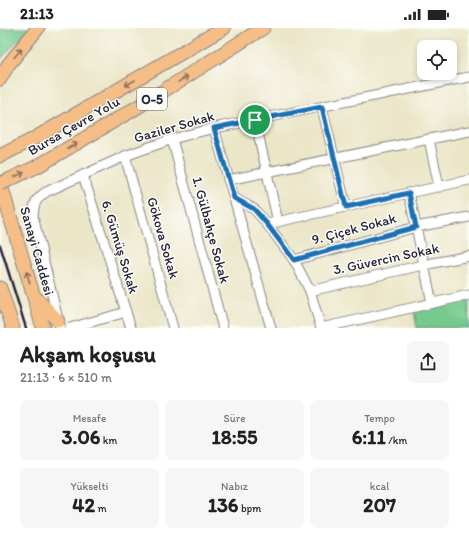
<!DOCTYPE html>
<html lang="tr">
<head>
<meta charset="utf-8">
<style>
	body { margin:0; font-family:Itim,sans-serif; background:#f6f6f6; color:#222; height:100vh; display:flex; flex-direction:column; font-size:15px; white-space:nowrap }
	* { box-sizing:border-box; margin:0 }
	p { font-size:13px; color:#767676 }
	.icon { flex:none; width:22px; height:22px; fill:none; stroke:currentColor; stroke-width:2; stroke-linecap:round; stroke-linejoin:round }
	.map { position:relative; height:300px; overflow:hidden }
	.drawer { display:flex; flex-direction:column; background:#fff; flex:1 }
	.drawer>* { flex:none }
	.tools { position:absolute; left:417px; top:12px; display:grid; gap:8px }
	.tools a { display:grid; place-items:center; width:40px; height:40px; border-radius:8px; background:#fff; box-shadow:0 2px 6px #0003; font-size:20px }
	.pin { position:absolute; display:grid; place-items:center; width:34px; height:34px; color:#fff; margin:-17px; border:2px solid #fff; border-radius:50%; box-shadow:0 1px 4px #0007 }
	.round { display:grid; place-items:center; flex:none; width:42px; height:42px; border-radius:8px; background:#f6f6f6 }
	.headline { display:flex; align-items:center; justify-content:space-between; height:68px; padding:0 20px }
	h1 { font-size:22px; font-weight:700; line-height:30px }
	.stats { display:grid; grid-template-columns:repeat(3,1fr); gap:6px; height:68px; padding:4px 20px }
	.stats div { display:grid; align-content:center; border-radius:8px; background:#f6f6f6; text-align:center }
	.stats b { font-size:20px; font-weight:700 }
	.stats small { font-size:11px; font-weight:400 }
	.stats p { font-size:11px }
	.status { display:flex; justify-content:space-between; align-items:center; height:28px; padding:0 20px; background:#fff; direction:ltr }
	.status svg { height:11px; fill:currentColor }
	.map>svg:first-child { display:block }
	.green { fill:#74ca8e; stroke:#4b7664 }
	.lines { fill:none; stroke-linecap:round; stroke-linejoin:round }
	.minor-casing { stroke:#868482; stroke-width:11 }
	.highway-casing { stroke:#868482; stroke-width:15 }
	.minor { stroke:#fff; stroke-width:9 }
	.highway { stroke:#f6be87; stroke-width:13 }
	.rail { stroke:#22223b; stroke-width:2.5 }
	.highway-bridge-casing { stroke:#868482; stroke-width:15; stroke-linecap:butt }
	.highway-bridge { stroke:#f6be87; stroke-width:13 }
	.oneway { stroke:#8c7061 }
	.route-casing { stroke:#fff; stroke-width:8 }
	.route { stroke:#1f6fb2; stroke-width:5 }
	.labels { text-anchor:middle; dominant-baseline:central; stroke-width:3; stroke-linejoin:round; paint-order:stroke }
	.shield { fill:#fdfcf7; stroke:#646373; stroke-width:1 }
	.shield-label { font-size:13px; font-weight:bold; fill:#22223b }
	.street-label { font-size:14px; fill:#22223b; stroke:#fdfcf7 }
</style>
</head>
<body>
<div class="status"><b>21:13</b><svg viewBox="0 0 49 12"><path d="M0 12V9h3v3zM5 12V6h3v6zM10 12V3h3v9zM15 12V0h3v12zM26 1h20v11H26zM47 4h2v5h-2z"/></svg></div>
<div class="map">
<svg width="469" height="300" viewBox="0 0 469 300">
	<rect width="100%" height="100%" fill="#fdfcf7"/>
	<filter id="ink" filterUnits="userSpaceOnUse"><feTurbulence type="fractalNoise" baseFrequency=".025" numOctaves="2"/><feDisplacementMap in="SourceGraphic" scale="8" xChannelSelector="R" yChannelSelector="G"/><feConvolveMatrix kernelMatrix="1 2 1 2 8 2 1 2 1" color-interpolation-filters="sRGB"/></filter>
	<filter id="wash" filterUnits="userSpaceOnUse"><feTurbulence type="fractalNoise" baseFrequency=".012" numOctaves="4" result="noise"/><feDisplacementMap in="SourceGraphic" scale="16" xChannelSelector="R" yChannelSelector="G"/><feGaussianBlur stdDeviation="0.9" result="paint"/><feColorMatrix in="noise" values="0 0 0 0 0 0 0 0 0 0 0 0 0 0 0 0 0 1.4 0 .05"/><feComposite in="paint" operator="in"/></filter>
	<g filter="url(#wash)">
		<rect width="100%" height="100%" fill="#ebe6c8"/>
		<g class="green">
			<polygon points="12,0 29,0 0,32 0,2"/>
			<polygon points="469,271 469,300 417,300 414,283"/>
		</g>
	</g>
	<g filter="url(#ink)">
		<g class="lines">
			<defs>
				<g id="minor">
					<polyline points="322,79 346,179"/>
					<polyline points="255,92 278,194"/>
					<polyline points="214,100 271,300"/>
					<polyline points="172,111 223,300"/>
					<polyline points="429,111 439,159"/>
					<polyline points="125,128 173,300"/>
					<polyline points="83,147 131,300"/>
					<polyline points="228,152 469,103"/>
					<polyline points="409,165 432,275"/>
					<polyline points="234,170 254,181 267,196 294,232 310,263 321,300"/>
					<polyline points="267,196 469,152"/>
					<polyline points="294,232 416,199 469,189"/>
					<polyline points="310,263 423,237 469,228"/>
					<path d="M 60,300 L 33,188 C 34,175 35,172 46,164 L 125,128 L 172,111 L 214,100 L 469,49"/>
					<polyline points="70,300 126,284"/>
					<polyline points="321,300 469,267"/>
				</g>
				<g id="highway">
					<polyline points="0,51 8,37 38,0"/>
					<polyline points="0,128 30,113 224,0"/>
					<polyline points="38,138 141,77 263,0"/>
					<polyline points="0,154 43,300"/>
					<polyline points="0,260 13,300"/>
					<polyline points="36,270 58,293"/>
				</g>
			</defs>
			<use href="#minor" class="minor-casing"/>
			<use href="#highway" class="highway-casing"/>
			<use href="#minor" class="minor"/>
			<use href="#highway" class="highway"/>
			<polyline class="rail" points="0,217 26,300"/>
			<defs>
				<polyline id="highway-bridge" points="0,156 38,138"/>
			</defs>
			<use href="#highway-bridge" class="highway-bridge-casing"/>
			<use href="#highway-bridge" class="highway-bridge"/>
		</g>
		<defs><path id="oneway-shaft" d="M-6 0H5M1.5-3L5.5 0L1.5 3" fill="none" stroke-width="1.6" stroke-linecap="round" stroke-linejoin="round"/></defs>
		<g class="oneway">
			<use href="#oneway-shaft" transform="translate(18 25) rotate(-49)"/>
			<use href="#oneway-shaft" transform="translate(183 51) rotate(-32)"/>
			<use href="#oneway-shaft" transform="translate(130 55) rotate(150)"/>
			<use href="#oneway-shaft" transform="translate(72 118) rotate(-30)"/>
			<use href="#oneway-shaft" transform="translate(19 147) rotate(-25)"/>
			<use href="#oneway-shaft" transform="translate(28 249) rotate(-106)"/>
		</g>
	</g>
	<g class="lines" filter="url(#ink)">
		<defs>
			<polygon id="route" points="322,79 346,179 409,165 416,199 294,232 267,196 254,181 234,170 214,100"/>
		</defs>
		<use href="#route" class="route-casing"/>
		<use href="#route" class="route"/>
	</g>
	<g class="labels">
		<rect class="shield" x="137" y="60" width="30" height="22" rx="3"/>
		<g class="shield-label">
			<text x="152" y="71">O-5</text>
		</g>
		<g class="street-label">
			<text transform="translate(74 98) rotate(-30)">Bursa Çevre Yolu</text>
			<text transform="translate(174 99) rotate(-16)">Gaziler Sokak</text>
			<text transform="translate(354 201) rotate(-15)">9. Çiçek Sokak</text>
			<text transform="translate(211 202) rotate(75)">1. Gülbahçe Sokak</text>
			<text transform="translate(163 210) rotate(74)">Gökova Sokak</text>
			<text transform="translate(120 219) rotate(73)">6. Gümüş Sokak</text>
			<text transform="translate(37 223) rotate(74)">Sanayi Caddesi</text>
			<text transform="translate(386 231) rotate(-12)">3. Güvercin Sokak</text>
		</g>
	</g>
</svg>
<div class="tools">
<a><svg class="icon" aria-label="locate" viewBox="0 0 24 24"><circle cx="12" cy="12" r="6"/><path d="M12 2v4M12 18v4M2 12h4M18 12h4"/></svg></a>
</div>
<div class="pin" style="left:255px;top:92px;background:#1e9e55"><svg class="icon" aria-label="arrive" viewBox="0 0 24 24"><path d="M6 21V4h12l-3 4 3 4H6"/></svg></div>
</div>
<section class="drawer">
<div class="headline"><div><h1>Akşam koşusu</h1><p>21:13 · 6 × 510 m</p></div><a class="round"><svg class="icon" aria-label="share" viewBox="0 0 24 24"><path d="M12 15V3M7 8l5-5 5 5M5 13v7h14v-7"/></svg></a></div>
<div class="stats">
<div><p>Mesafe</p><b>3.06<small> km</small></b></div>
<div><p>Süre</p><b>18:55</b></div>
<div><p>Tempo</p><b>6:11<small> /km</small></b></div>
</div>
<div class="stats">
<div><p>Yükselti</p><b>42<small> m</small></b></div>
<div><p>Nabız</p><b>136<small> bpm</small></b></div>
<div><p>kcal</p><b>207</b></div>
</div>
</section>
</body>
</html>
